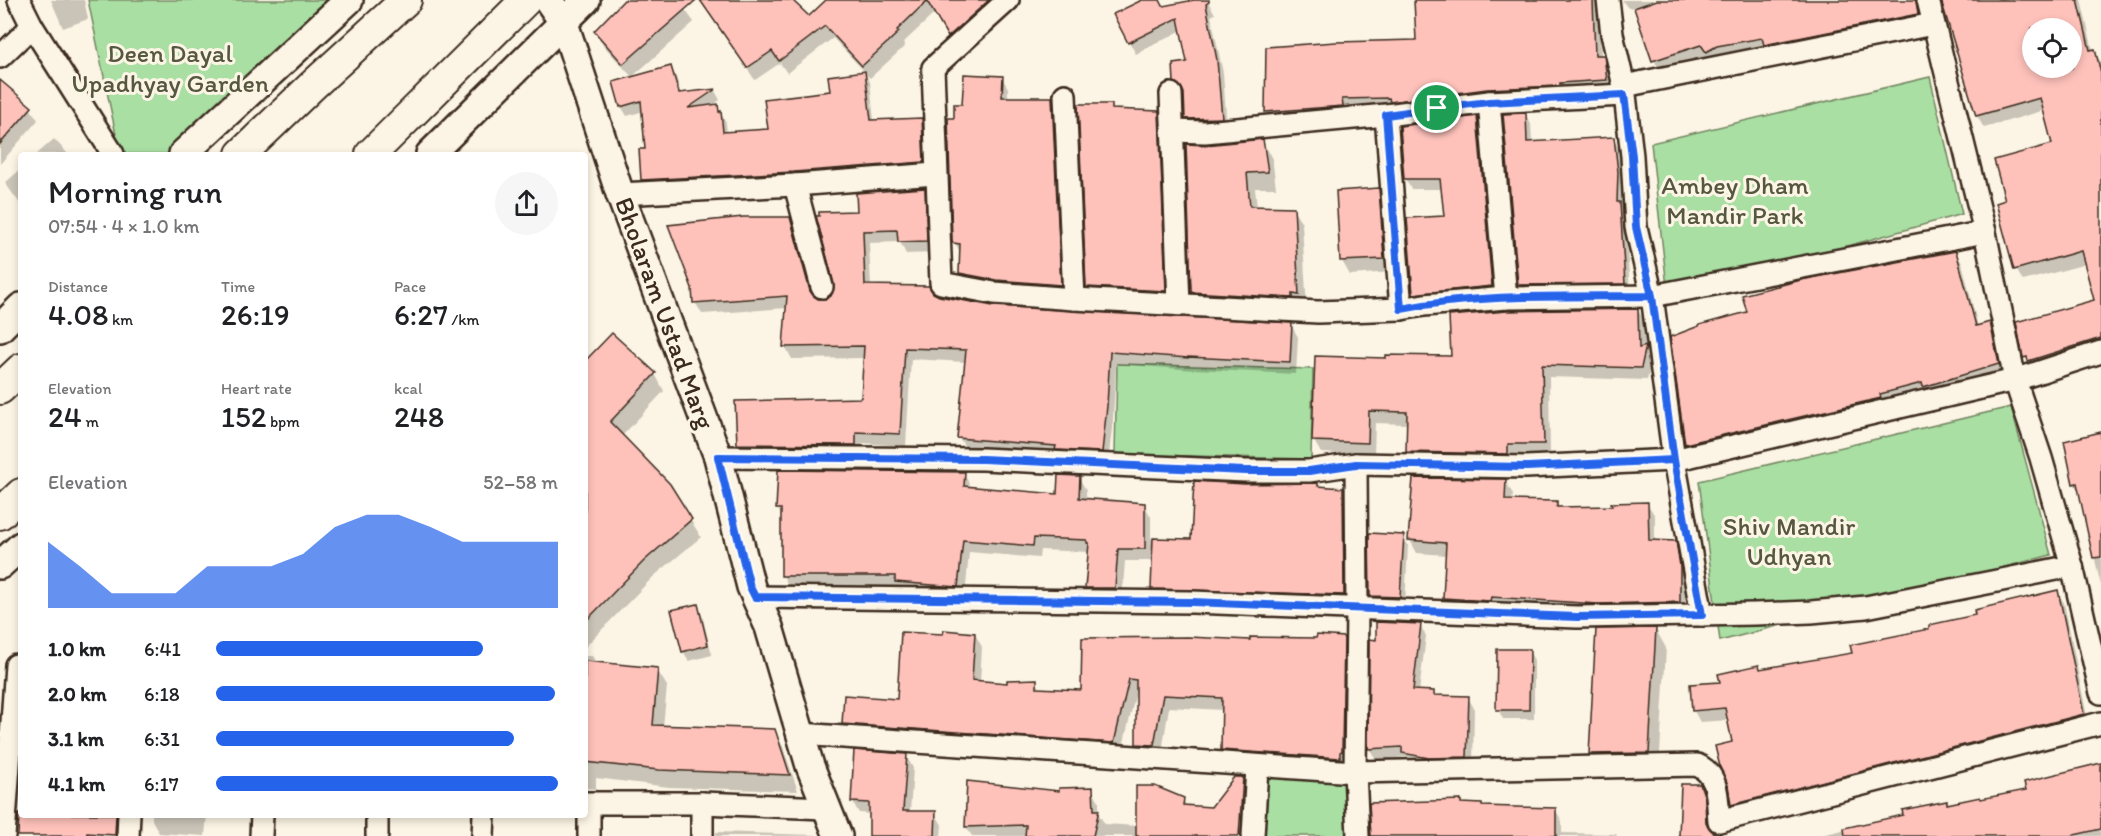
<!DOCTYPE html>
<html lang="en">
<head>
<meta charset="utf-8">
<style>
	body { margin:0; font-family:Itim,sans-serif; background:#f6f6f6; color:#202124; height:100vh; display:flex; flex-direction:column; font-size:22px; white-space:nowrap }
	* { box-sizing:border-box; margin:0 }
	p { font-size:20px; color:#757577 }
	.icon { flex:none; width:33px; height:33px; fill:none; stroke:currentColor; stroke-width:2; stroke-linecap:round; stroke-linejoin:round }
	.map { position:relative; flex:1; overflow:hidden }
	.panel { position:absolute; left:18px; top:152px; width:570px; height:666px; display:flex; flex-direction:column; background:#fff; border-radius:6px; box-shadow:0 3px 9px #0003 }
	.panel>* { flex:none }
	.buttons { position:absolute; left:2022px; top:18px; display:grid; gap:12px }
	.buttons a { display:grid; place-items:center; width:60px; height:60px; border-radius:50%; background:#fff; box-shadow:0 3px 9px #0003; font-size:30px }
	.pin { position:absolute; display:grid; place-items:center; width:51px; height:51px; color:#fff; margin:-26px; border:3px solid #fff; border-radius:50%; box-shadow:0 2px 6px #0007 }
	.round { display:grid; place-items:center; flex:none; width:63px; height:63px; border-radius:32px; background:#f6f6f6 }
	.overview { display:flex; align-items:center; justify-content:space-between; height:102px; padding:0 30px }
	h1 { font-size:33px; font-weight:600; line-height:45px }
	.stats { display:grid; grid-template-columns:repeat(3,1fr); gap:9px; height:102px; padding:6px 30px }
	.stats div { display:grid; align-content:center }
	.stats b { font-size:30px; font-weight:600 }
	.stats small { font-size:16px; font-weight:400 }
	.stats p { font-size:16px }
	.chart { height:168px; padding:12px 30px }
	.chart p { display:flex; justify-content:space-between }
	.chart svg { width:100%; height:108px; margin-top:6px; fill:#2563eb; opacity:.7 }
	ul { padding:0 30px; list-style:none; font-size:20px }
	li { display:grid; grid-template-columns:96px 72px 1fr; align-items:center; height:45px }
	li i { height:15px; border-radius:8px; background:#2563eb }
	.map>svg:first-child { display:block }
	.green { fill:#a9dfa3; stroke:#728460; stroke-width:1.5 }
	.shadow { fill:#0003; fill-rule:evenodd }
	.building { fill:#fec2bb; stroke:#3b2a1e; stroke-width:1.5; fill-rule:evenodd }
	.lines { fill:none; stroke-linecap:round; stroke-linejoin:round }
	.minor-casing { stroke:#3b2a1e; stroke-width:26 }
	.tertiary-casing { stroke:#3b2a1e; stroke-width:32 }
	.secondary-casing { stroke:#3b2a1e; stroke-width:34 }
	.minor { stroke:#fcf5e5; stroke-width:21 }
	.tertiary { stroke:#fcf5e5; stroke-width:27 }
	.secondary { stroke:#fcf5e5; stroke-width:30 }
	.route-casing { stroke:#fff; stroke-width:12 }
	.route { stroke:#2563eb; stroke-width:8 }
	.labels { text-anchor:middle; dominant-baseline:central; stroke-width:6; stroke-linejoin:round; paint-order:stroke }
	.park-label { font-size:26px; fill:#56573f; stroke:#fcf5e5 }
	.street-label { font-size:26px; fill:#3b2a1e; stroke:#fcf5e5 }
</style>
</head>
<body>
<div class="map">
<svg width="2101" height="836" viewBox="0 0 2101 836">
	<rect width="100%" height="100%" fill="#fcf5e5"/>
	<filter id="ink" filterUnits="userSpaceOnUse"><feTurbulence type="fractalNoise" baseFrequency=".0167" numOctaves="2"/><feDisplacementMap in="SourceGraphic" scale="12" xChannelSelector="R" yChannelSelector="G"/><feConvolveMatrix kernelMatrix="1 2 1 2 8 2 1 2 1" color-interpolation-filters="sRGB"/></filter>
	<g filter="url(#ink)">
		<g class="green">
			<polygon points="88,0 355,0 171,154 120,154"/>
			<polygon points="1930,77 1962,214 1668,296 1651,143"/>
			<polygon points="1117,364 1313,369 1311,459 1115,454"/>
			<polygon points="2011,407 2051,555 1720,641 1699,481"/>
			<polygon points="1264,775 1350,775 1350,836 1265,836"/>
		</g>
		<g class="shadow">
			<polygon points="51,0 84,0 88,19 63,28"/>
			<polygon points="626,0 678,0 694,22 632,77 604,46 595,32"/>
			<polygon points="700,0 790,0 809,18 829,0 1006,0 956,49 935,13 903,43 905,46 870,78 865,74 870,82 874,121 921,120 927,130 929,172 648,190 642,180 647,150 644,111 627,116 621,106 671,67 676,77 681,94 715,91 720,100 710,107 717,106 726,123 727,134 769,130 865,72 833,38 787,73 780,63 755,80"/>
			<polygon points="1145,0 1159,0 1163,7 1207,0 1215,14 1211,16 1223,73 1227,129 1193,130 1186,118 1185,95 1176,82 1188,64 1182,30 1136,54 1129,42"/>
			<polygon points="1416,0 1611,0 1599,15 1601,57 1603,57 1610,69 1613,92 1273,123 1266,111 1418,42"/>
			<polygon points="1619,0 1931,0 1924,26 1714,64 1710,56 1661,73 1654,60 1635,7 1628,8 1622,0"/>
			<path d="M 1941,0 L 2081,0 L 2093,50 L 2101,62 L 2101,352 L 2032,369 L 2025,357 L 2096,302 L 2086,264 L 2023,281 L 2016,269 L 2007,201 L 2054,145 L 2045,110 L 1984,128 L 1977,116 L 1943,2 ZM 2032,28 L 2072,28 L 2072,68 L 2032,68 Z"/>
			<polygon points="1002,78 1008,88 1008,98 1051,98 1058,109 1066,295 967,284 960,273 961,254 955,243 956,119 964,105"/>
			<polygon points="0,88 30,108 38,120 0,164"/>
			<polygon points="1111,105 1114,110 1158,113 1165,124 1171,302 1094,298 1088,286"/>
			<polygon points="1525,114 1531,124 1532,144 1613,139 1619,149 1623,183 1622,210 1625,214 1630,293 1525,295 1519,285"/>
			<polygon points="1477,118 1483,128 1497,297 1420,304 1414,294 1446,217 1443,189 1411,189 1405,179"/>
			<polygon points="54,139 68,154 37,154"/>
			<polygon points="1262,141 1272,157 1276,188 1255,188 1257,208 1293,208 1302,224 1307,310 1202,308 1193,292 1206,146"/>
			<polygon points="21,169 21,205 5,183"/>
			<polygon points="924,189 931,201 933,253 906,254 900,242 869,243 871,287 932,294 938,297 993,307 1291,325 1298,337 1296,374 1194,369 1194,370 1116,364 1113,420 1108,463 966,450 959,437 966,362 911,359 906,446 862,443 862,457 745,456 738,444 863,399 865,358 792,359 785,346 787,308 702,314 695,302 789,218 796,231 814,297 817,301 825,301 833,297 858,213"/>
			<polygon points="1378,190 1386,204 1392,272 1350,275 1342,261"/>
			<polygon points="1955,252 1962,263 1978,327 1989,324 1995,335 2004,375 1693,455 1686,444 1672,338"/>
			<polygon points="1638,310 1645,323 1645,347 1652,360 1647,380 1549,377 1550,456 1515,456 1415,464 1408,452 1408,424 1375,423 1374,455 1321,453 1314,441 1387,360 1453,357"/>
			<polygon points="612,335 655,374 664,391 622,436 669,485 701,537 653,577 585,647 585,363"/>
			<polygon points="2101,434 2101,586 2080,494 2074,483"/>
			<polygon points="964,473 971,488 1058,495 1079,478 1086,490 1086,500 1144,504 1151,517 1151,539 1193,540 1245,485 1317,484 1320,488 1343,489 1349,501 1350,606 1159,600 1153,588 1153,561 1125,561 1122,600 1094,600 1087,588 1090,552 1040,550 1039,558 969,552 965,598 903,594 900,588 790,588 783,576 783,517 778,509"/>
			<polygon points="1505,481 1513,494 1512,502 1556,502 1559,509 1613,507 1647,503 1655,516 1655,542 1675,542 1682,555 1687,580 1686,615 1452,611 1444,598 1447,555 1417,553 1410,540"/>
			<polygon points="1403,536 1408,545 1405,606 1377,605 1371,596"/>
			<polygon points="2057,592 2064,603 2089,726 1739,816 1732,804 1730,785 1734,743 1729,720 1700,722 1694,711 1722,683 1760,671 1854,654"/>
			<polygon points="697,606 702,615 712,655 689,661 683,651"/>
			<polygon points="1420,625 1426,636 1419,692 1433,693 1435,697 1468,698 1474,708 1473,767 1410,763 1406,757 1376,760 1370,749 1371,641 1377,642"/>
			<polygon points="1656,630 1666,648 1659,771 1601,773 1590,754 1598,631"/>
			<polygon points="975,634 982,647 980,682 1008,685 1036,681 1041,689 1082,691 1251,642 1343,639 1350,651 1347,764 1230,762 1222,750 1223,710 1169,707 1161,758 1145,757 1137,744 1136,692 1121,755 851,736 844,724 899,700 945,636"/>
			<polygon points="1529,651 1534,660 1534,719 1503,719 1498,709"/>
			<polygon points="585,656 592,656 597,664 657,670 667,686 663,727 774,730 783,747 798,791 669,787 596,778 596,789 585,788"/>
			<polygon points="906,756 913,768 910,812 935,813 942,825 941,836 870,836 871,814 859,813 852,801"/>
			<polygon points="2101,769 2101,836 1817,836 1948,806 2028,791"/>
			<polygon points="1242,779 1249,791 1246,836 972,836 966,827 1060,792 1092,789 1099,801 1099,815 1105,824 1137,826 1183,799 1187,807 1212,809"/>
			<polygon points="1699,785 1708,800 1714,836 1681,836"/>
			<polygon points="21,797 21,814 124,814 123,836 18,836"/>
			<polygon points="1460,801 1462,804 1482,808 1555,809 1562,821 1562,833 1616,834 1617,836 1372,836"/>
			<polygon points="152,814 207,814 205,836 159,833 152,820"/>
			<polygon points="716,832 816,835 817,836 716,836"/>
		</g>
		<g class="building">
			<polygon points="624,0 696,0 623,64 594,31"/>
			<polygon points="700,0 792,0 809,16 826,0 989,0 948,37 927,1 897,30 899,32 862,66 825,26 779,61 772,51 747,68"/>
			<polygon points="1142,0 1160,0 1163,6 1194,0 1209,0 1209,2 1206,4 1217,60 1222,118 1185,119 1184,93 1181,87 1174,82 1173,64 1187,62 1178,18 1128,43 1113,14"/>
			<polygon points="1414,0 1593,0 1595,55 1604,55 1607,80 1560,83 1560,86 1487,89 1390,102 1389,98 1342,99 1343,106 1265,112 1266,47 1336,42 1416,40"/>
			<polygon points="1657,0 1916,0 1918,14 1764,45 1762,38 1717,46 1706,52 1701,45 1652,61 1634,8"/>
			<path d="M 1941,0 L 2078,0 L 2090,50 L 2095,49 L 2101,73 L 2101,338 L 2028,361 L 2027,357 L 2023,358 L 2016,322 L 2094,300 L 2081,251 L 2014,270 L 1996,203 L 2005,200 L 1994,160 L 2052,144 L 2040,98 L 1976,116 ZM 2032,28 L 2072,28 L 2072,68 L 2032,68 Z"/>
			<polygon points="671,66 679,93 716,89 688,108 718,104 719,112 721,111 723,132 768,129 764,99 830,91 828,76 865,71 871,120 922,118 924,162 794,172 641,180 639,149 645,149 641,101 620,107 613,82"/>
			<polygon points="964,74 1003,76 1002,97 1052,97 1061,285 996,280 959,273 960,244 953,243 952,240 948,118 954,118 954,104 962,104"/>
			<polygon points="0,80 32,107 0,144"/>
			<polygon points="1078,104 1112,104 1112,109 1159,111 1166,291 1086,287"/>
			<polygon points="1526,113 1527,142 1614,137 1618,172 1617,202 1620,202 1625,284 1518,285 1503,114"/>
			<polygon points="1477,116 1492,286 1413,294 1407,218 1444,216 1440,179 1404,179 1400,126"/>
			<polygon points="1263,139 1268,172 1247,173 1250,206 1294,207 1299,295 1293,294 1293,298 1191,292 1186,144 1206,145"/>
			<polygon points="925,188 927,241 898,242 897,230 863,231 865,285 929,286 933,293 939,296 993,306 1292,323 1290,362 1188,357 1188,358 1110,352 1107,406 1102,452 1055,450 1056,446 957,438 966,350 905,348 900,434 856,432 856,445 737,444 735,401 861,398 864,346 783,347 787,296 693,303 692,288 668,225 743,217 790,217 810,291 818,299 825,299 831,296 834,284 816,216 819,216 819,212 857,211 856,193"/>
			<polygon points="1379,188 1384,259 1340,261 1336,191"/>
			<polygon points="1956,251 1976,326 1990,322 1999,364 1923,387 1922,383 1880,394 1881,398 1685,444 1670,337 1699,326 1699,325 1747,312 1742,295 1801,280"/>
			<polygon points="1638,309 1639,348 1646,346 1641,368 1542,365 1544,444 1508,444 1508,454 1406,452 1407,412 1369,411 1368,443 1312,441 1315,356 1386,358 1386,355 1451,356 1449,316 1507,311"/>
			<polygon points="612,333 656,373 610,422 670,484 692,519 644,561 585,622 585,361"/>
			<polygon points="2101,432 2101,557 2093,558 2077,483 2073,484 2064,441"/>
			<polygon points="778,470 965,472 964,486 1057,494 1058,475 1080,476 1079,498 1145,503 1145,549 1118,549 1115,588 1085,588 1089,543 1087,543 1087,540 1034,538 1033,546 963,540 958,587 895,582 895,576 781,576 781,509 776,509"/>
			<polygon points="1413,478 1506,479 1505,500 1557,501 1557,507 1612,506 1611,503 1648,502 1649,540 1676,541 1680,566 1680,602 1598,604 1491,597 1490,601 1443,598 1446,543 1408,540"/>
			<polygon points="1194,481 1245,484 1318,483 1318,486 1343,488 1344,595 1151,589 1153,538 1191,539"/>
			<polygon points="1369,533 1404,535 1400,597 1370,596"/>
			<polygon points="2058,590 2084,714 1731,805 1728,785 1720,767 1715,746 1732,742 1725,708 1692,711 1690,684 1720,682 1718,674 1759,665 1760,669 1852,653 1850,645 1929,629 1929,625 1975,615 1974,610"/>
			<polygon points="698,604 708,645 682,652 671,610"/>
			<polygon points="1376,622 1421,624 1413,690 1434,691 1434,695 1469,696 1467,757 1429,758 1402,753 1402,747 1368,749 1369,639 1376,640"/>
			<polygon points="1656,628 1649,753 1589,754 1596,629"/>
			<polygon points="944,630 975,633 972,680 1007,683 1007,680 1037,679 1037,688 1081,690 1082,638 1188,637 1250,640 1250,637 1316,638 1317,635 1344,637 1342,751 1340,752 1340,758 1221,750 1222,698 1163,695 1154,745 1136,744 1136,680 1129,679 1114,743 842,724 844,695 897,699 901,632 943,634"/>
			<polygon points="1497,649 1530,649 1529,710 1496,710"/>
			<polygon points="585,661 658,668 653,725 775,729 790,775 659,770 585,762"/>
			<polygon points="854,750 907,754 903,811 936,811 935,836 869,836 869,803 851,802"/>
			<polygon points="2101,763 2101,829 2070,836 1845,836 1844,828 1903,815 1902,810 1947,801 1947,804 1980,797 1981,799 2026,790 2024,782"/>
			<polygon points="1234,777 1243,777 1239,836 1136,836 1136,786 1155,786 1184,798 1183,805 1211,807"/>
			<polygon points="967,781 1059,791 1059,788 1093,787 1094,810 1099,810 1093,836 1025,836 1026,825 965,827"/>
			<polygon points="1681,784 1700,784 1705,798 1706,823 1713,832 1713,836 1679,836"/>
			<polygon points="1461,800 1461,803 1482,804 1482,806 1556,808 1556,836 1371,836 1369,803"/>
			<polygon points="19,814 116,814 115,835 87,833 86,836 18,836"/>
		</g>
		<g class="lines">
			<defs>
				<g id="minor">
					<polyline points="19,0 32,26 113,154"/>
					<polyline points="1008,0 933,68 941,283 994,293 1074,299 1318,312 1401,309 1424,305 1506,298 1652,296 1985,232"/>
					<polyline points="1608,0 1612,34 1624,86 1632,156 1636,227 1652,296 1674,460 1702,615"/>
					<polyline points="1928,0 1985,232 2015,380 2041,458 2072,566 2101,693"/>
					<polyline points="0,57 32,26"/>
					<polyline points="1624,86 1933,24"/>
					<polyline points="1171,94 1179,305"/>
					<polyline points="1065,95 1074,299"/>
					<polyline points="1489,102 1506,298"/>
					<polyline points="1386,115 1401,309"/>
					<polyline points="1172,131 1205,132 1386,115 1489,102 1624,95"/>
					<polyline points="795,185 822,287"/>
					<polyline points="620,194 795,185 935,174"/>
					<polyline points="718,457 983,459 1245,471 1309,471 1356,464 1526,467 1674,460 2015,380 2101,352"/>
					<polyline points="1356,464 1357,609 1355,772 1358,836"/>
					<polyline points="755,597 1192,602 1577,617 1755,614 1811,612 1866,607 2072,566"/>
					<path d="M 800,734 L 1355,772 L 1697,765 C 1720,775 1717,800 1719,821 L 2101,723"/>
					<polyline points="585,803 702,803 826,808"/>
					<polyline points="589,804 589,836"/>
					<polyline points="377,814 377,836"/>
					<polyline points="4,836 16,665"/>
					<polyline points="128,836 129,814"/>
					<polyline points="261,836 262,814"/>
					<polyline points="483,836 484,814"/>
					<polyline points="702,836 702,803"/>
					<polyline points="1253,836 1257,767"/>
				</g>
				<g id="tertiary">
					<polyline points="548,0 564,23 620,194 718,457 751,587 769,627 810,766 838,836"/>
					<polyline points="183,154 349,0"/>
					<polyline points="430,154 586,0"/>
					<polyline points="0,328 21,307"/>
					<polyline points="0,565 21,546"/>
				</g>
				<g id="secondary">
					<polyline points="241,154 313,85 406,0"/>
					<polyline points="371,154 526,0"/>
					<polyline points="0,389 21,369"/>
					<polyline points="0,514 21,494"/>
				</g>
			</defs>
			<use href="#minor" class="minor-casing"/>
			<use href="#tertiary" class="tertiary-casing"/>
			<use href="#secondary" class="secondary-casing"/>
			<use href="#minor" class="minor"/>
			<use href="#tertiary" class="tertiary"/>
			<use href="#secondary" class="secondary"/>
		</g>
	</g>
	<g class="lines" filter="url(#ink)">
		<defs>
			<path id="route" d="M 1437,108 L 1489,102 L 1624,95 L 1632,156 L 1636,227 L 1652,296 L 1674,460 L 1527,467 L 1356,464 L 1309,471 L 1245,471 L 983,459 L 718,457 L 750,587 L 755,597 L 1192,602 L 1577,617 L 1702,615 L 1674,460 L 1652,296 C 1569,297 1483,293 1401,309 L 1386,115 L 1437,108"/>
		</defs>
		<use href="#route" class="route-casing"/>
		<use href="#route" class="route"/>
	</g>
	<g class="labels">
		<g class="park-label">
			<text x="170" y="53">Deen Dayal<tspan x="170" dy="30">Upadhyay Garden</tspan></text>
			<text x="1735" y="185">Ambey Dham<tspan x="1735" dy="30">Mandir Park</tspan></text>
			<text x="1789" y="526">Shiv Mandir<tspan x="1789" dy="30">Udhyan</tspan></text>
		</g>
		<g class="street-label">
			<text transform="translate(665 313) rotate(70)">Bholaram Ustad Marg</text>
		</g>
	</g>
</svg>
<div class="buttons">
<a><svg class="icon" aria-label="locate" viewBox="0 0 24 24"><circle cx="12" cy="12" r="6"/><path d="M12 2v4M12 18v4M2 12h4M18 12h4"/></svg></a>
</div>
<div class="pin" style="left:1437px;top:108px;background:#1e9e55"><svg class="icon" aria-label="arrive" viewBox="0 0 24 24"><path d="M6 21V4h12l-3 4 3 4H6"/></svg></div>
<section class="panel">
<div class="overview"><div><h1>Morning run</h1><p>07:54 · 4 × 1.0 km</p></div><a class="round"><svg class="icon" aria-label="share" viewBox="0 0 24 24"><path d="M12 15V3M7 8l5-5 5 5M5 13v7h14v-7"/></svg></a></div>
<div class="stats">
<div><p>Distance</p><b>4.08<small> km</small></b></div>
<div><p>Time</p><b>26:19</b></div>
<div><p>Pace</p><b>6:27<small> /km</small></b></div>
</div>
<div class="stats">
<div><p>Elevation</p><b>24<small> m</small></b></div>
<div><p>Heart rate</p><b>152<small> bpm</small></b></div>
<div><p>kcal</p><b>248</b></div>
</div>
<div class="chart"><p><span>Elevation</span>52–58 m</p>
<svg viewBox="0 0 160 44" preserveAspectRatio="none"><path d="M0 44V17L10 27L20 38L30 38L40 38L50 27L60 27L70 27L80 22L90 11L100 6L110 6L120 11L130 17L140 17L150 17L160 17V44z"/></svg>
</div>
<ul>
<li><b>1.0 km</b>6:41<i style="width:78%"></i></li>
<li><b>2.0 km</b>6:18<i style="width:99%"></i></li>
<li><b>3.1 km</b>6:31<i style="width:87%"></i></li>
<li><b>4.1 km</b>6:17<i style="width:100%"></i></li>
</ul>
</section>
</div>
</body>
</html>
